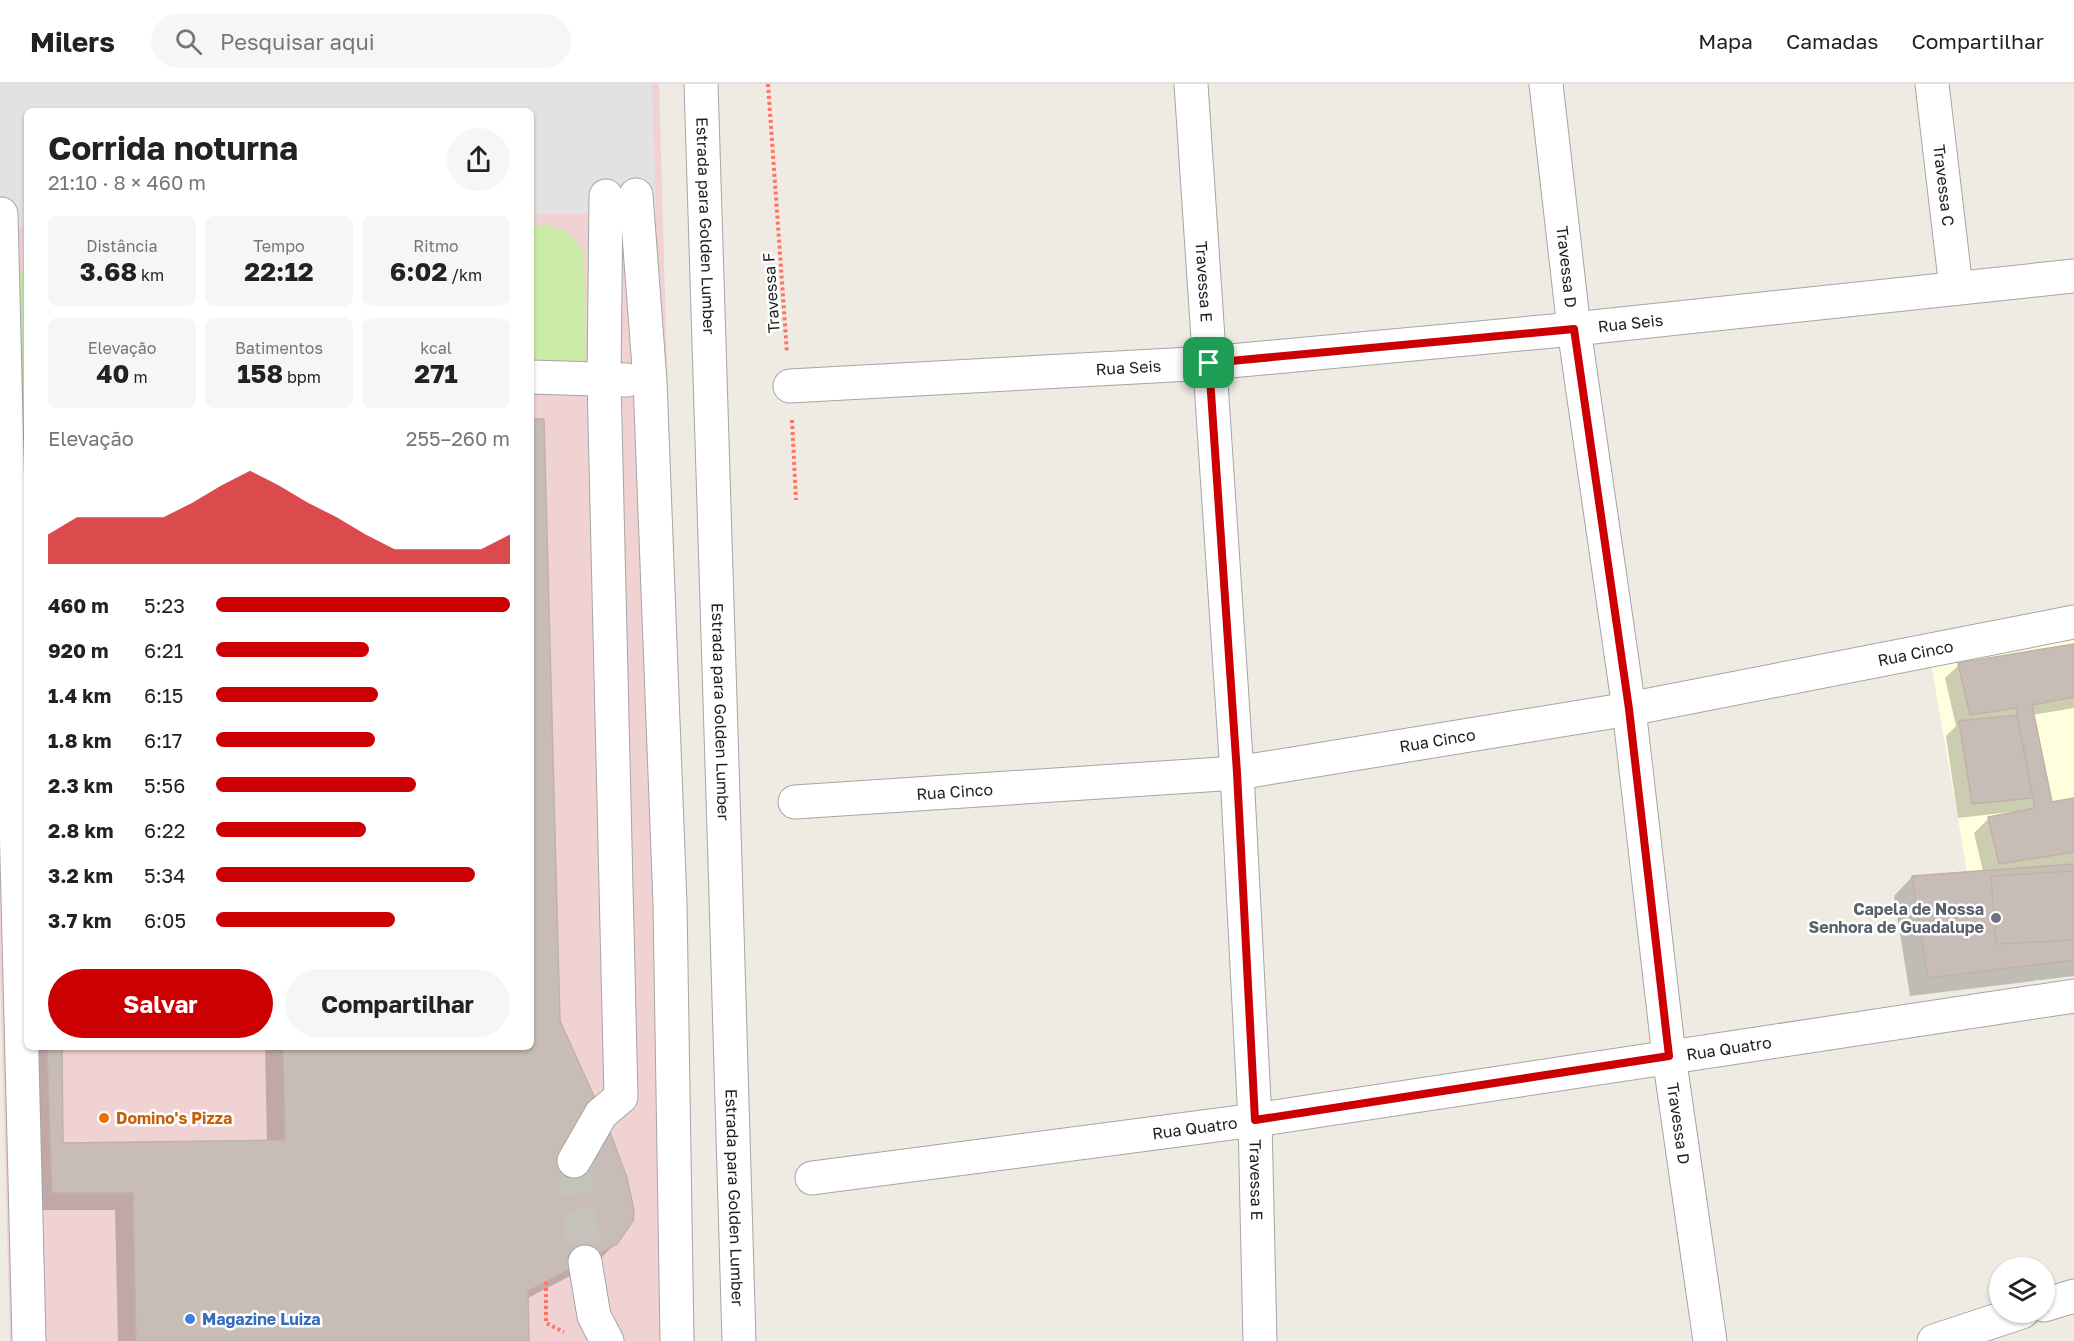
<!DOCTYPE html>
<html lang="pt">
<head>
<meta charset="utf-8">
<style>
	body { margin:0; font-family:"Golos Text",sans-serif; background:#f6f6f6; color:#222; height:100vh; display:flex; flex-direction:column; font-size:22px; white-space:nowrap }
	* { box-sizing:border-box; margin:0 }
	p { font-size:20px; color:#767676 }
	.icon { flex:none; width:33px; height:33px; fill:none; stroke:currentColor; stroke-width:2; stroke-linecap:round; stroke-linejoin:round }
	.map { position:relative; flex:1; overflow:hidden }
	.side { position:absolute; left:24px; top:24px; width:510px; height:942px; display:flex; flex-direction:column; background:#fff; border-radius:9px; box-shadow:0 2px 4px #0004 }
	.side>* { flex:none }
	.controls { position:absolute; left:1989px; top:1173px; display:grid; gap:12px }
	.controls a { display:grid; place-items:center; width:66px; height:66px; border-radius:50%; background:#fff; box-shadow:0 2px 4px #0004; font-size:30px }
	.pin { position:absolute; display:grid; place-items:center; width:51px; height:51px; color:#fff; margin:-26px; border-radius:12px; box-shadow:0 3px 9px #0006 }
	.round { display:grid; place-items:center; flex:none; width:63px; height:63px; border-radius:32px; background:#f6f6f6 }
	.head { display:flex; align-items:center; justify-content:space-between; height:102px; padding:0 24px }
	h1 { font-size:33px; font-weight:700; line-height:45px }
	.stats { display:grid; grid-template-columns:repeat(3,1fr); gap:9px; height:102px; padding:6px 24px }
	.stats div { display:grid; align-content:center; border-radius:9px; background:#f6f6f6; text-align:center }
	.stats b { font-size:26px; font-weight:700 }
	.stats small { font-size:16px; font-weight:400 }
	.stats p { font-size:16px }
	.chart { height:168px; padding:12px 24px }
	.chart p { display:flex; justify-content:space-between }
	.chart svg { width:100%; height:108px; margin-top:6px; fill:#cc0002; opacity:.7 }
	.cta { display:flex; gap:12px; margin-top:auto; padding:12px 24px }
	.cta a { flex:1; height:69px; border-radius:36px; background:#cc0002; color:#fff; font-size:24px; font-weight:700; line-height:69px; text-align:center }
	.cta a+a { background:#f6f6f6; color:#222 }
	ul { padding:0 24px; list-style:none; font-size:20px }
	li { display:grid; grid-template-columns:96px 72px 1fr; align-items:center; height:45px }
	li i { height:15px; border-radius:8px; background:#cc0002 }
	header { display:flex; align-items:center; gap:36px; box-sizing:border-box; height:84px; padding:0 30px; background:#fff; border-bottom:2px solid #e0e0e0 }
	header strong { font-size:28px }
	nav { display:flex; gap:33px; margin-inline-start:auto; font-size:21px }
	.search { width:420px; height:54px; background:#f6f6f6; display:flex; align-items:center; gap:15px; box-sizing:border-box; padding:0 21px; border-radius:33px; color:#767676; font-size:22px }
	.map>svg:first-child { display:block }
	.commercial { fill:#f1d2d2; fill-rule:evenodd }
	.education { fill:#ffd }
	.grass { fill:#caeca7 }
	.parking { fill:#e2e2e2 }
	.shadow { fill:#0003 }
	.building { fill:#c7bdb6; stroke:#c2b1a5; stroke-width:1.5 }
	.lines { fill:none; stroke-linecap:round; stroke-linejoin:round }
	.minor-tunnel { stroke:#c5c2bc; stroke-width:33; stroke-dasharray:33 16; stroke-linecap:butt }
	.minor-casing { stroke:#a5a5a5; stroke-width:35 }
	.path { stroke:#ff7365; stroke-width:4; stroke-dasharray:3 3; stroke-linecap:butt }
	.minor { stroke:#fff; stroke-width:33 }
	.route-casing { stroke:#fff; stroke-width:12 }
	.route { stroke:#cc0002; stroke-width:8 }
	.worship-dot { fill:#6b7280; stroke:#fff; stroke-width:2 }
	.food-dot { fill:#e8710a; stroke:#fff; stroke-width:2 }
	.shop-dot { fill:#3f7fe0; stroke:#fff; stroke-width:2 }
	.labels { text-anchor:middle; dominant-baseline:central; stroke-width:5; stroke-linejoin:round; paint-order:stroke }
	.street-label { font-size:16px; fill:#1e1e1e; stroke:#fff }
	.worship-label { font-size:16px; font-weight:bold; fill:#5b616d; stroke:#fff; text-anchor:end }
	.food-label { font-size:16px; font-weight:bold; fill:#c56008; stroke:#fff; text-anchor:start }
	.shop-label { font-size:16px; font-weight:bold; fill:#366cbe; stroke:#fff; text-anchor:start }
</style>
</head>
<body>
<header>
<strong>Milers</strong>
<div class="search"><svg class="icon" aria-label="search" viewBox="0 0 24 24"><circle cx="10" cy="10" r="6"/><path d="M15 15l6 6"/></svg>Pesquisar aqui</div>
<nav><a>Mapa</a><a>Camadas</a><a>Compartilhar</a></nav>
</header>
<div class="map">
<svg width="2074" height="1257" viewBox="0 0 2074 1257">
	<rect width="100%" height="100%" fill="#efebe3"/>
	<path class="commercial" d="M 0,0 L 659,0 L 695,1257 L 10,1257 L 0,884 ZM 27,27 L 531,27 L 531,963 L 27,963 Z"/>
	<polygon class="education" points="2074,548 2074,780 1967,787 1930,573"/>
	<g class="grass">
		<polygon points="551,141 571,151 584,168 586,275 578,283 531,283 531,142"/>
		<polygon points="27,179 27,361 18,360 16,198"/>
	</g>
	<polygon class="parking" points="0,0 652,0 656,130 531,130 531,27 27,27 27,143 0,143"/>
	<g class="shadow">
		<polygon points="531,336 558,937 616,1159 597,1178 526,1215 528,1257 118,1257 115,1126 34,1126 29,963 60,963 62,1060 267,1058 265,963 531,963"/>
		<polygon points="27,345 27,885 14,359"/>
		<polygon points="2074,562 2074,624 2032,631 2051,720 2074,716 2074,892 1910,912 1894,812 1912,793 1983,787 1974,749 1988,735 2011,730 2011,728 1958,734 1946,652 1956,642 1945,594 1959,581"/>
	</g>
	<g class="building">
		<polygon points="531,335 544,335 560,937 608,1043 627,1094 634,1126 633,1137 617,1160 528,1207 529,1257 136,1257 133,1109 52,1109 47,963 62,963 63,1059 285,1056 283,963 531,963"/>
		<polygon points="2074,560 2074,613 2032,621 2052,718 2074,714 2074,768 1999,780 1988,733 2035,724 2016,624 1970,631 1958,579"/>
		<polygon points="2017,631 2033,714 1972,720 1959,637"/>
		<polygon points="2074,780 2074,876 1928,894 1912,792"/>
		<polygon points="2074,787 2074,856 1996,860 1991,792"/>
	</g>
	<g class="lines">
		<polyline class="minor-tunnel" points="574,1077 585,1178"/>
		<defs>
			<g id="minor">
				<path id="s1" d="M 701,0 C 716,419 726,838 739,1257"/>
				<path id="s2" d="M 1191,0 L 1237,689 L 1255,1036 L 1260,1257"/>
				<path id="s3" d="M 1546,0 L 1574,245 L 1629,625 L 1669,972 L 1710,1257"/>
				<path id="s4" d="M 1932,0 L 1956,204"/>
				<polyline points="636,111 650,297 670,820 677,1257"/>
				<polyline points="1,130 29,1257"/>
				<polyline points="531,293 627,296"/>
				<path id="s5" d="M 790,302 L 1209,279 L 1574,245 L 2074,192"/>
				<path id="s6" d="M 795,718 L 1237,689 L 1629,625 L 2074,538"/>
				<polyline points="574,1077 601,1030 621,1013 604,296 606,112"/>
				<path id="s7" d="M 812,1094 L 1255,1036 L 2074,912"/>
				<polyline points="585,1178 594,1232 607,1257"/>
				<polyline points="2044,1221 2074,1212"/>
				<polyline points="1934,1257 2022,1228"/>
			</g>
		</defs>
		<use href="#minor" class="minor-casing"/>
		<g class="path">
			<polyline points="768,0 787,269"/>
			<polyline points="792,336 796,416"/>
			<polyline points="546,1198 546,1239 564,1248"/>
		</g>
		<use href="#minor" class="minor"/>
	</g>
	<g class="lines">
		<defs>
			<polygon id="route" points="1574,245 1629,625 1669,972 1255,1036 1237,689 1209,279"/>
		</defs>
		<use href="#route" class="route-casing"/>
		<use href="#route" class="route"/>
	</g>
	<circle class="worship-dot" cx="1996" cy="834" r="6"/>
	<circle class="food-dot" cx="104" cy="1034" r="6"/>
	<circle class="shop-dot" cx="190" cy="1235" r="6"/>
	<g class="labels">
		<g class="street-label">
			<text stroke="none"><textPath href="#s4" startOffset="102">Travessa C</textPath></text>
			<text stroke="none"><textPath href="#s1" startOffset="142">Estrada para Golden Lumber</textPath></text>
			<text stroke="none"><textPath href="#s3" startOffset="184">Travessa D</textPath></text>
			<text stroke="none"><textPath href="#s2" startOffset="198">Travessa E</textPath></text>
			<text transform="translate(771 209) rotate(-94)">Travessa F</text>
			<text stroke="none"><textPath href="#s5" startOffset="843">Rua Seis</textPath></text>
			<text stroke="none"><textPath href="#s5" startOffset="339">Rua Seis</textPath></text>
			<text stroke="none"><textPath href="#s6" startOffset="1132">Rua Cinco</textPath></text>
			<text stroke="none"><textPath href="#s1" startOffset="628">Estrada para Golden Lumber</textPath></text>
			<text stroke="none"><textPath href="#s6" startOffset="646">Rua Cinco</textPath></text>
			<text stroke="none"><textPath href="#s6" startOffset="160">Rua Cinco</textPath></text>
			<text stroke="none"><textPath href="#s7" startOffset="926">Rua Quatro</textPath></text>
			<text stroke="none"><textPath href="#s3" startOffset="1048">Travessa D</textPath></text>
			<text stroke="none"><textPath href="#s7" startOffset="386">Rua Quatro</textPath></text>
			<text stroke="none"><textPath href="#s2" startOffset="1098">Travessa E</textPath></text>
			<text stroke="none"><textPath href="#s1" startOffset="1114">Estrada para Golden Lumber</textPath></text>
		</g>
		<g class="worship-label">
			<text x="1984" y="825">Capela de Nossa<tspan x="1984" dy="18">Senhora de Guadalupe</tspan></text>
		</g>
		<g class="food-label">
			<text x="116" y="1034">Domino's Pizza</text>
		</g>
		<g class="shop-label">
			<text x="202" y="1235">Magazine Luiza</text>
		</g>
	</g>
</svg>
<div class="controls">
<a><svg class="icon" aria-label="layers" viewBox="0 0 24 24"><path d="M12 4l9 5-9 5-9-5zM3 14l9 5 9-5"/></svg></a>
</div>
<div class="pin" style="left:1209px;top:279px;background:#1e9e55"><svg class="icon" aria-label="arrive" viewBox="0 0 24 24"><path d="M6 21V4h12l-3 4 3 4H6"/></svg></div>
<section class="side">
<div class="head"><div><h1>Corrida noturna</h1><p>21:10 · 8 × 460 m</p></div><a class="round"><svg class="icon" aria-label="share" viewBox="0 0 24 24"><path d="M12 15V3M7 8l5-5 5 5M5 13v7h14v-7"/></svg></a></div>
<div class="stats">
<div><p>Distância</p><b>3.68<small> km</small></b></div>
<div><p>Tempo</p><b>22:12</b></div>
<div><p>Ritmo</p><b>6:02<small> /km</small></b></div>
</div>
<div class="stats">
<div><p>Elevação</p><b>40<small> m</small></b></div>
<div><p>Batimentos</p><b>158<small> bpm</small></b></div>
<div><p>kcal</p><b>271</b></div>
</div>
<div class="chart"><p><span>Elevação</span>255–260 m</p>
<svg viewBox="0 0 160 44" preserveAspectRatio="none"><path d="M0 44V32L10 25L20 25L30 25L40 25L50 19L60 12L70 6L80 12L90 19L100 25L110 32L120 38L130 38L140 38L150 38L160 32V44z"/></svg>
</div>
<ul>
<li><b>460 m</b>5:23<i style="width:100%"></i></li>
<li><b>920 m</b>6:21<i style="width:52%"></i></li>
<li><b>1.4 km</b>6:15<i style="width:55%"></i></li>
<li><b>1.8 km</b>6:17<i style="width:54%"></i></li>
<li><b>2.3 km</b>5:56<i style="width:68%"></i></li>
<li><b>2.8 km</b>6:22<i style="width:51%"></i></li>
<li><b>3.2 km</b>5:34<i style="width:88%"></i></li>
<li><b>3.7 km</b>6:05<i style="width:61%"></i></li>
</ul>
<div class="cta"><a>Salvar</a><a>Compartilhar</a></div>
</section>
</div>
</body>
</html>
